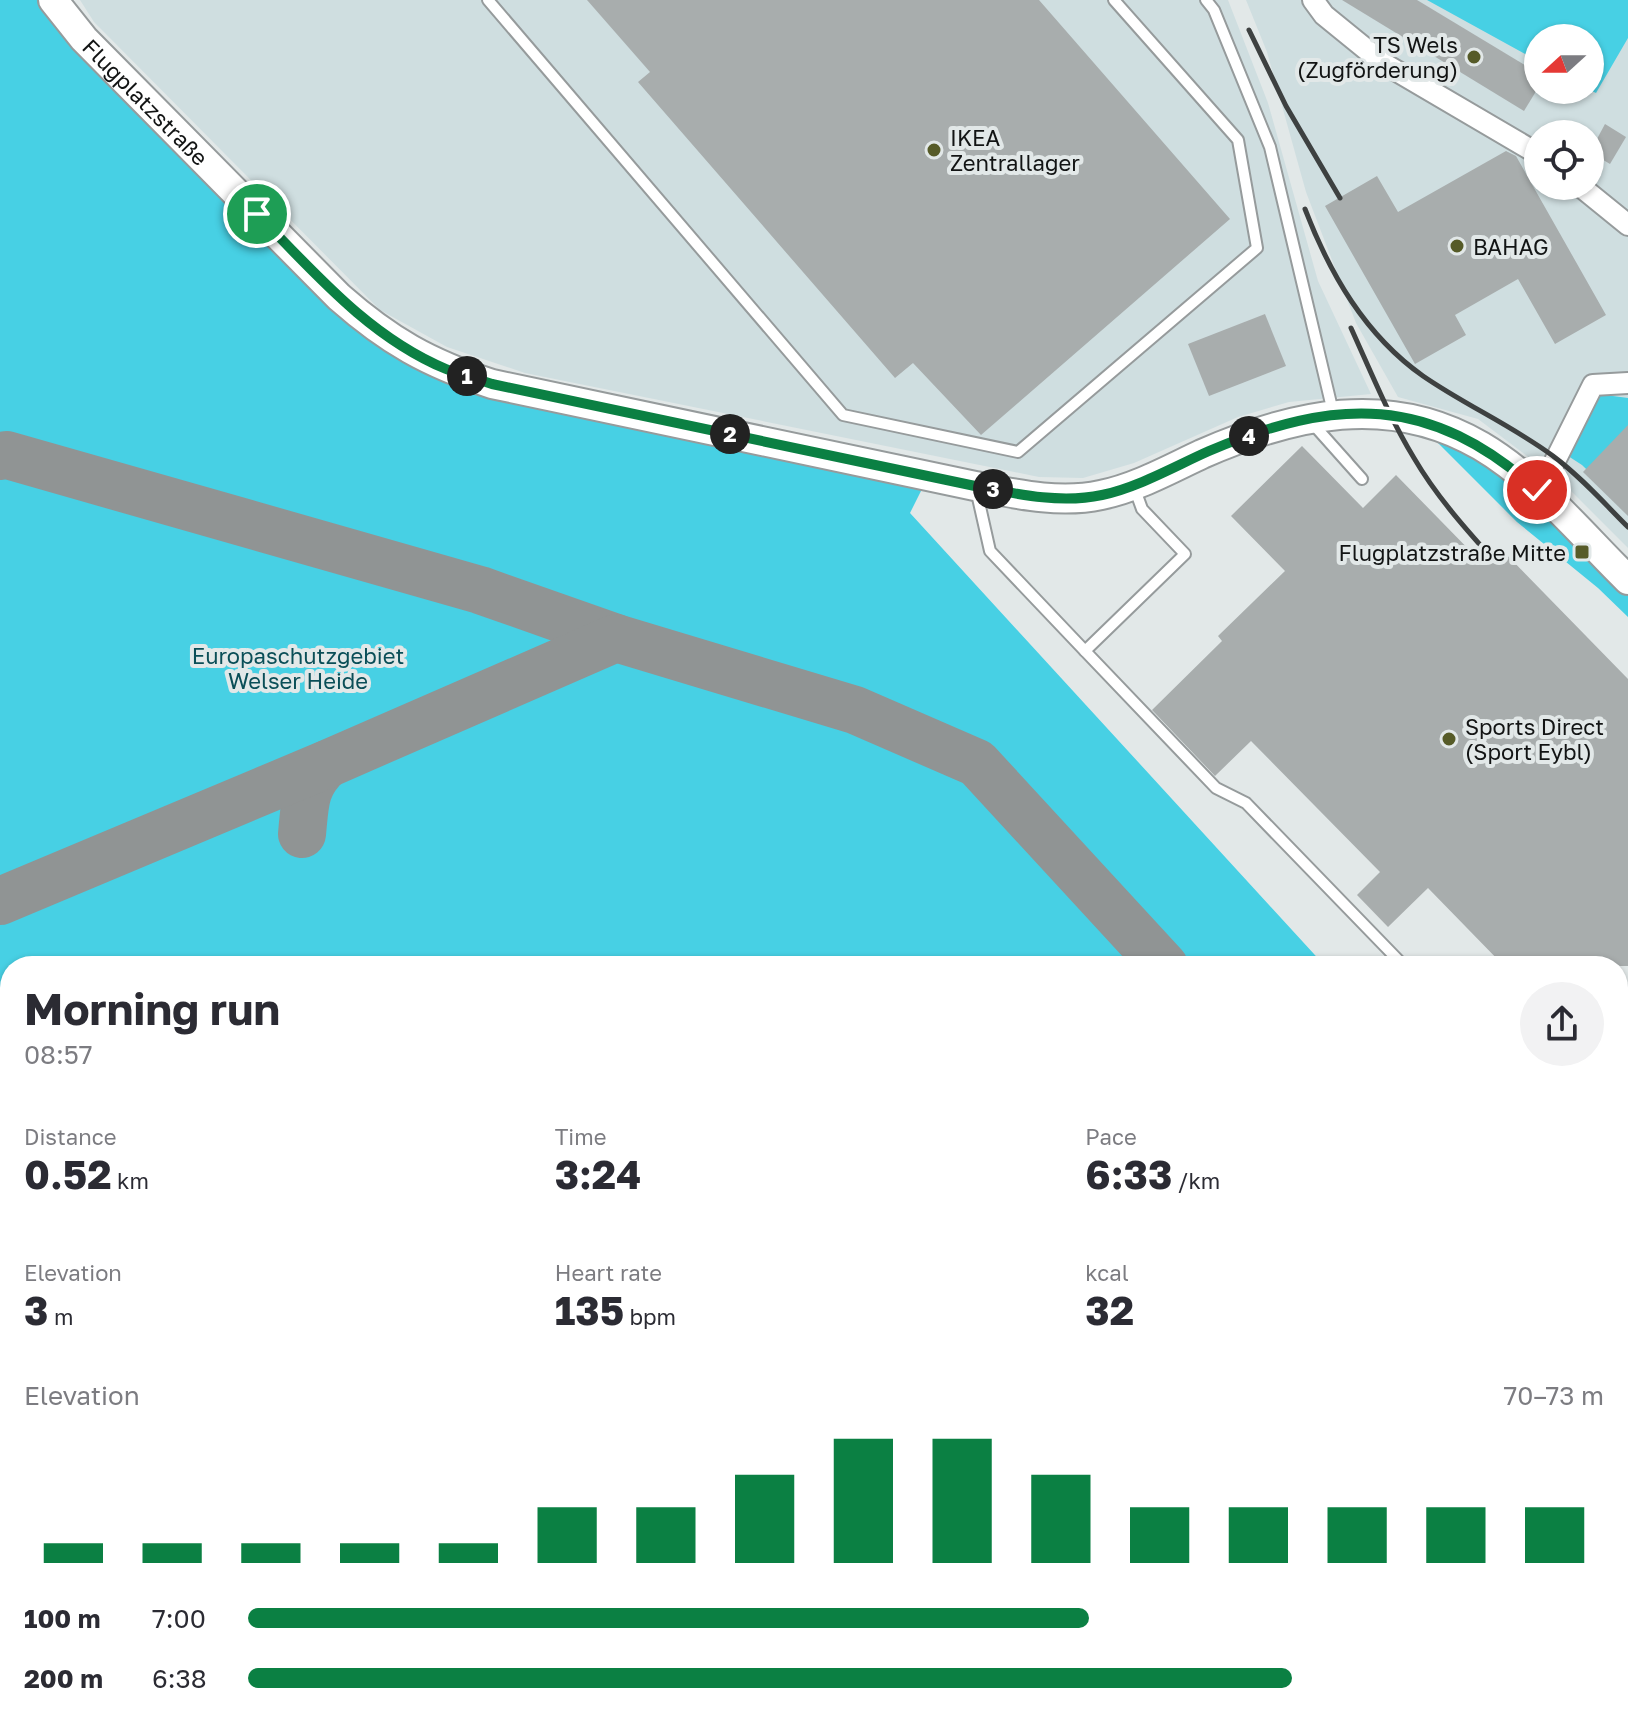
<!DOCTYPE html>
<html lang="en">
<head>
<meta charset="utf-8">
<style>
	body { margin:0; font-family:"Golos Text",sans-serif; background:#f2f2f3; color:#2b2b33; height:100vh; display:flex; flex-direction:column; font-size:30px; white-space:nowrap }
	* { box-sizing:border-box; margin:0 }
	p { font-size:26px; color:#7c7c81 }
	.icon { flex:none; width:44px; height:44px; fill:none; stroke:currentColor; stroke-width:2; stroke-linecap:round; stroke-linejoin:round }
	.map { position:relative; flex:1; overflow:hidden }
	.details { position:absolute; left:0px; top:956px; width:1628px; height:770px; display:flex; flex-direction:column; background:#fff; border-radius:32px 32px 0 0; box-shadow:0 2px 6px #0004 }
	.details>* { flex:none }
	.needle { width:52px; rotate:249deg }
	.fabs { position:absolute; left:1524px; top:24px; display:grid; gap:16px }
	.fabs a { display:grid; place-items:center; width:80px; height:80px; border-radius:50%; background:#fff; box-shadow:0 2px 6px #0004; font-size:40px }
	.pin { position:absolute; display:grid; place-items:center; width:68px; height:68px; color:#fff; margin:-34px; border:4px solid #fff; border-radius:50%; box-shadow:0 2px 8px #0007 }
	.km { position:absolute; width:40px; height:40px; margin:-20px; border-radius:50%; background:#222; color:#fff; font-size:22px; line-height:40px; text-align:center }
	.round { display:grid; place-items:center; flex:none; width:84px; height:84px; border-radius:42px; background:#f2f2f3 }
	.summary { display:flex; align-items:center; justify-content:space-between; height:136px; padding:0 24px }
	h1 { font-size:44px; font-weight:700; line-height:60px }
	.figures { display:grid; grid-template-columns:repeat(3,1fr); gap:12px; height:136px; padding:8px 24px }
	.figures div { display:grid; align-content:center }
	.figures b { font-size:40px; font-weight:700 }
	.figures small { font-size:22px; font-weight:400 }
	.figures p { font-size:22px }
	.chart { height:224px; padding:16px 24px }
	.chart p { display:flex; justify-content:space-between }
	.chart svg { width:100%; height:144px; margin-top:8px; stroke:#0b8043; stroke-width:6 }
	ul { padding:0 24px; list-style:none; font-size:26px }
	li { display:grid; grid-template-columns:128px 96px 1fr; align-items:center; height:60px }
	li i { height:20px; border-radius:10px; background:#0b8043 }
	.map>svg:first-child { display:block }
	.built { fill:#cfdee0; fill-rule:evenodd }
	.green { fill:#47d0e4 }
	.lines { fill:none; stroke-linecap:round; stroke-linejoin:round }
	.taxiway { stroke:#909494; stroke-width:48 }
	.runway { stroke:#909494; stroke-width:120 }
	.building { fill:#a8adad }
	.lane-casing { stroke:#969b9c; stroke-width:14 }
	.street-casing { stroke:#969b9c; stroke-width:24 }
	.secondary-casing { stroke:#969b9c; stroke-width:32 }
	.lane { stroke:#fff; stroke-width:10 }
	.street { stroke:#fff; stroke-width:20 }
	.secondary { stroke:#fff; stroke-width:28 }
	.rail { stroke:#3e4141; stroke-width:5 }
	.route-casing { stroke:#fff; stroke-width:16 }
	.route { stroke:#0b8043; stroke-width:10 }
	.poi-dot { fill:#565b28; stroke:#e2e8e8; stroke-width:3 }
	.labels { text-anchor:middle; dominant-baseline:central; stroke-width:8; stroke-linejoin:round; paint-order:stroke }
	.poi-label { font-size:22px; fill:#121414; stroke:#e2e8e8; text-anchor:start }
	.street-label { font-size:22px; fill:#121414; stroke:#e2e8e8 }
	.park-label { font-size:22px; fill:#0a4e57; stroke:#e2e8e8 }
</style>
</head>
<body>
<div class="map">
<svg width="1628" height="1725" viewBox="0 0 1628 1725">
	<rect width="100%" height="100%" fill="#e2e8e8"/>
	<g class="built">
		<polygon points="80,0 1228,0 1268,103 1318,281 1371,394 1289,402 1238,417 1134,463 1083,478 1039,477 525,373 447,347 380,310 94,22"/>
		<path d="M 1246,0 L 1628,0 L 1628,548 L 1563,483 L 1478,419 L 1398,397 L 1356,323 L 1306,192 L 1267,52 ZM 1538,38 L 1590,38 L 1590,90 L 1538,90 ZM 1538,134 L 1590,134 L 1590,186 L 1538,186 Z"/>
	</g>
	<g class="green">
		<polygon points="0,0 42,0 289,265 374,343 453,384 925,483 910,513 1325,966 10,966 10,1716 1618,1716 1618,1240 1628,1250 1628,1725 0,1725"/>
		<polygon points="1427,0 1628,0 1628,38 1596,93 1590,90 1590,38 1538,38 1538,61"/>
		<polygon points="1598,394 1628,398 1628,510 1582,465 1565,454"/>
		<polygon points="1432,437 1470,454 1510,478 1628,594 1628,617 1598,588 1517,522"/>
	</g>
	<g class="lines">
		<g class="taxiway">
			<polyline points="0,456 7,455 480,590 616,638"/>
			<path d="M 302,834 C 305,803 304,786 327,764"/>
			<polyline points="0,901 327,764 616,638 855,710 977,763 1164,966"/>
			<polyline points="1618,1458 1628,1469"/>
		</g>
		<g class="runway">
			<polyline points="0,1363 10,1387"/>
			<polyline points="147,1716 150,1725"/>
			<polyline points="586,1716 590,1725"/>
			<polyline points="1040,1716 1044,1725"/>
		</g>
	</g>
	<g class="building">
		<polygon points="587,0 1039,0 1230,219 981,435 913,363 895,378 638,82 650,72"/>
		<polygon points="1342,0 1417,0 1538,73 1538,88 1524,111"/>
		<polygon points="1605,124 1626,137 1610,164 1590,152"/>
		<polygon points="1506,151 1516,156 1606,315 1555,344 1518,279 1455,315 1466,335 1415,364 1325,206 1377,176 1398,212"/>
		<polygon points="1265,314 1286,366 1209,396 1188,344"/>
		<polygon points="1628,425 1628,516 1583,472"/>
		<polygon points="1302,446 1363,508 1396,475 1483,564 1500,548 1628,679 1628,966 1504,966 1428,888 1388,927 1357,895 1380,872 1251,741 1215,776 1152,710 1222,641 1218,636 1285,571 1231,516"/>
	</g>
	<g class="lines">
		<defs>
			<g id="lane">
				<polyline points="488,0 843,415 1018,452 1257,248 1238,140 1114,0"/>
				<polyline points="1206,0 1214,10 1270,147 1333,412"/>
				<polyline points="1313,424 1362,479"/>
				<polyline points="976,489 990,551 1085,651 1185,554 1142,509 1134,487"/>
				<polyline points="1085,651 1216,788 1246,803 1404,966"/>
			</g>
			<g id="street">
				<polyline points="1313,0 1324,15 1383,63 1538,154"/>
				<polyline points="1580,186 1628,225"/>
				<polyline points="1537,490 1548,475 1593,385 1628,383"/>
			</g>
			<g id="secondary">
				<path id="s1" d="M 53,0 L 84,39 L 339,297 C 389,341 428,363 492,384 L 975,486 C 1016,494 1059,504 1101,495 C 1136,488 1170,469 1202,454 C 1293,414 1389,392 1481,446 C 1537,479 1582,535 1628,580"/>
			</g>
		</defs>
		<use href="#lane" class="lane-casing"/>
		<use href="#street" class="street-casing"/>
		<use href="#secondary" class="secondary-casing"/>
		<use href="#lane" class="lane"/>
		<use href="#street" class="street"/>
		<use href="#secondary" class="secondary"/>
		<g class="rail">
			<polyline points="1249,30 1286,106 1340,198"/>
			<path d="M 1305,209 C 1330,274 1365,335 1423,376 C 1465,405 1511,425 1553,456 C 1580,476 1604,503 1628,527"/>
			<path d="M 1351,328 C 1371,372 1389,417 1414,458 C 1435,494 1463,526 1491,557"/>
		</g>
	</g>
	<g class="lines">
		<defs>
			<path id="route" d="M 257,214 C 314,272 369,337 446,369 C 461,375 477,379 492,384 L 975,486 C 1016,494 1060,504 1102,495 C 1139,487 1175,466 1209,451 C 1336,397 1430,394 1537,490"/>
		</defs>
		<use href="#route" class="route-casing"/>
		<use href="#route" class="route"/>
	</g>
	<g class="poi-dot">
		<circle cx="1474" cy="57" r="8"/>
		<circle cx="934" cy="150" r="8"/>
		<circle cx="1457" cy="246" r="8"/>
		<rect x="1574" y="544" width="16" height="16" rx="4"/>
		<circle cx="1449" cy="739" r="8"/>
	</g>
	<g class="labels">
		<g class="poi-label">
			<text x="1458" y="44" text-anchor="end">TS Wels<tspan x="1458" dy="25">(Zugförderung)</tspan></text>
			<text x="950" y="137">IKEA<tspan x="950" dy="25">Zentrallager</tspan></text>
			<text x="1473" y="246">BAHAG</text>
			<text x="1566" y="552" text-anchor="end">Flugplatzstraße Mitte</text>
			<text x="1465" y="726">Sports Direct<tspan x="1465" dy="25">(Sport Eybl)</tspan></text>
		</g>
		<g class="street-label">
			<text stroke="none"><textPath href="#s1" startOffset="138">Flugplatzstraße</textPath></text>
		</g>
		<g class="park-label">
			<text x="298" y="655">Europaschutzgebiet<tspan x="298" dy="25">Welser Heide</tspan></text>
		</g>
	</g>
</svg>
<div class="fabs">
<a><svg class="needle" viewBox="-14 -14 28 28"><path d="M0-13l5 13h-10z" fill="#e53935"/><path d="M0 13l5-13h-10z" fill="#7c7c81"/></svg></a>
<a><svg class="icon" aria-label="locate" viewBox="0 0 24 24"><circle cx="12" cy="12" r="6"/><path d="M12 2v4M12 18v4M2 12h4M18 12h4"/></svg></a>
</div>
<div class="pin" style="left:257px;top:214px;background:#1e9e55"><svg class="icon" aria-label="arrive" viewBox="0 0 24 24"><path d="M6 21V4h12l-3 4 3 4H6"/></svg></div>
<div class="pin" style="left:1537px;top:490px;background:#d93025"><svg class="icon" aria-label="check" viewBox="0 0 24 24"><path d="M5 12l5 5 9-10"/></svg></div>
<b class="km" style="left:467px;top:376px">1</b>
<b class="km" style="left:730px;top:434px">2</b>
<b class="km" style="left:993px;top:489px">3</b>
<b class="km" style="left:1249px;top:436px">4</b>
<section class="details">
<div class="summary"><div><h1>Morning run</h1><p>08:57</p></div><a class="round"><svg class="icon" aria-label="share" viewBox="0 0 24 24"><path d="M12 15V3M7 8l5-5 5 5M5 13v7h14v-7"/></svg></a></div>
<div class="figures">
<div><p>Distance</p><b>0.52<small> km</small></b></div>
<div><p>Time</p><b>3:24</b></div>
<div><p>Pace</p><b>6:33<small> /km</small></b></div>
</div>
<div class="figures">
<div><p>Elevation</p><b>3<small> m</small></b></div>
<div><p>Heart rate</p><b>135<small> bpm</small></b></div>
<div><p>kcal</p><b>32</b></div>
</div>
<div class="chart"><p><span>Elevation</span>70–73 m</p>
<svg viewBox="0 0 160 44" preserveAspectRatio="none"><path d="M5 44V38M15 44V38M25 44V38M35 44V38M45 44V38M55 44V27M65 44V27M75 44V17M85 44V6M95 44V6M105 44V17M115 44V27M125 44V27M135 44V27M145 44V27M155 44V27"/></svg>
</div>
<ul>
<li><b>100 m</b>7:00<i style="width:62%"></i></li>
<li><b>200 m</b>6:38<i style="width:77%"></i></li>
</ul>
</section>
</div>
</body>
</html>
